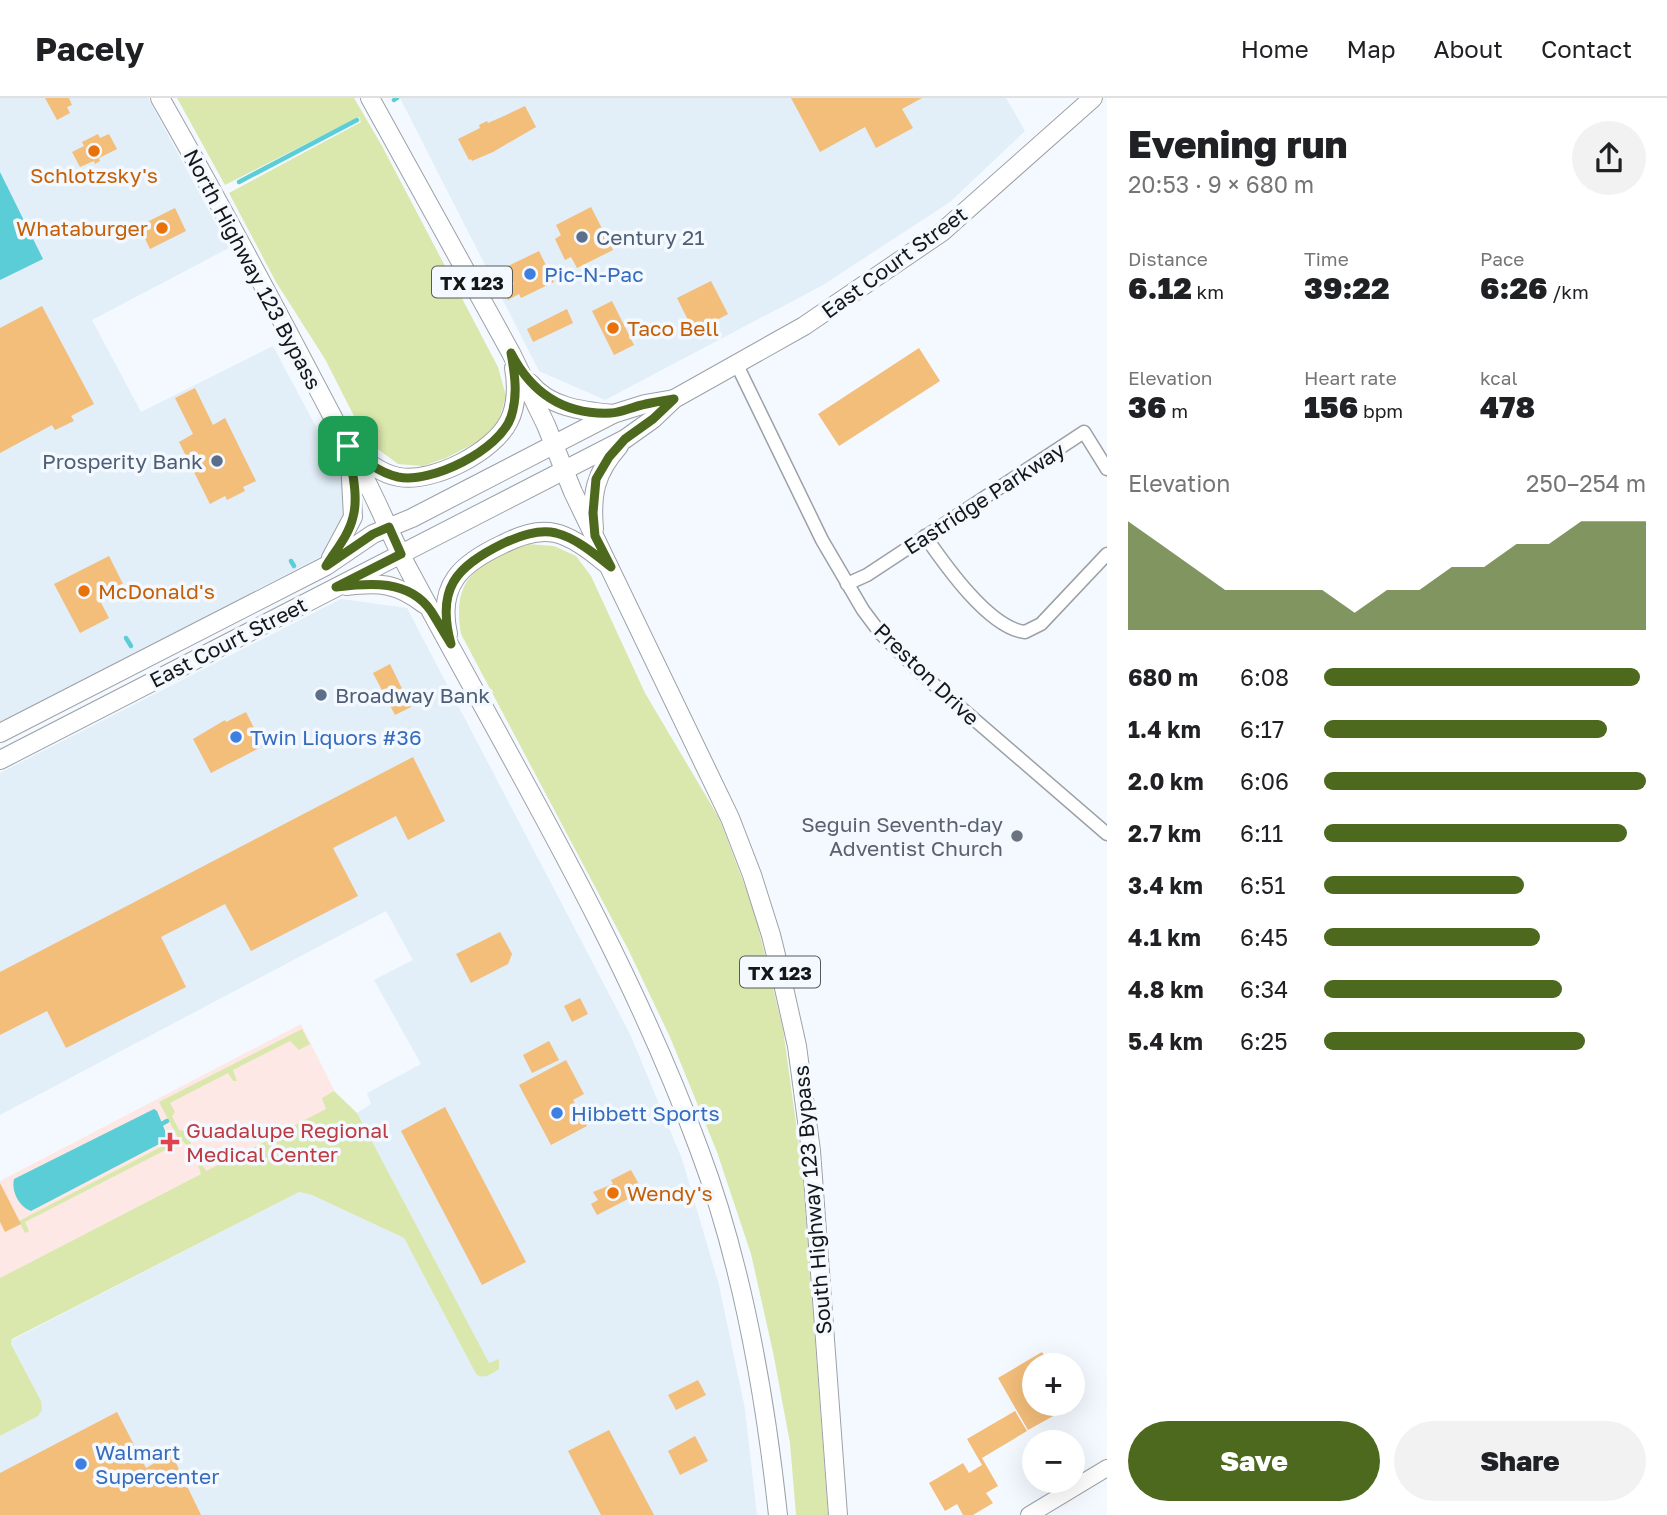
<!DOCTYPE html>
<html lang="en">
<head>
<meta charset="utf-8">
<style>
	body { margin:0; font-family:"Golos Text",sans-serif; background:#f2f2f2; color:#202124; height:100vh; display:flex; flex-direction:column; font-size:26px; white-space:nowrap }
	* { box-sizing:border-box; margin:0 }
	p { font-size:23px; color:#757577 }
	.icon { flex:none; width:38px; height:38px; fill:none; stroke:currentColor; stroke-width:2; stroke-linecap:round; stroke-linejoin:round }
	.map { position:relative; flex:1; overflow:hidden }
	.details { display:flex; flex-direction:column; background:#fff; width:560px }
	.details>* { flex:none }
	.fabs { position:absolute; left:1022px; top:1255px; display:grid; gap:14px }
	.fabs a { display:grid; place-items:center; width:63px; height:63px; border-radius:50%; background:#fff; box-shadow:0 7px 28px #0002; font-size:35px }
	.pin { position:absolute; display:grid; place-items:center; width:60px; height:60px; color:#fff; margin:-30px; border-radius:14px; box-shadow:0 4px 10px #0006 }
	.round { display:grid; place-items:center; flex:none; width:74px; height:74px; border-radius:37px; background:#f2f2f2 }
	.summary { display:flex; align-items:center; justify-content:space-between; height:119px; padding:0 21px }
	h1 { font-size:38px; font-weight:800; line-height:52px }
	.metrics { display:grid; grid-template-columns:repeat(3,1fr); gap:10px; height:119px; padding:7px 21px }
	.metrics div { display:grid; align-content:center }
	.metrics b { font-size:30px; font-weight:800 }
	.metrics small { font-size:19px; font-weight:400 }
	.metrics p { font-size:19px }
	.chart { height:196px; padding:14px 21px }
	.chart p { display:flex; justify-content:space-between }
	.chart svg { width:100%; height:126px; margin-top:7px; fill:#4d691d; opacity:.7 }
	.cta { display:flex; gap:14px; margin-top:auto; padding:14px 21px }
	.cta a { flex:1; height:80px; border-radius:42px; background:#4d691d; color:#fff; font-size:28px; font-weight:800; line-height:80px; text-align:center }
	.cta a+a { background:#f2f2f2; color:#202124 }
	ul { padding:0 21px; list-style:none; font-size:23px }
	li { display:grid; grid-template-columns:112px 84px 1fr; align-items:center; height:52px }
	li i { height:18px; border-radius:9px; background:#4d691d }
	header { display:flex; align-items:center; gap:42px; box-sizing:border-box; height:98px; padding:0 35px; background:#fff; border-bottom:2px solid #e0e0e0 }
	header strong { font-size:33px }
	nav { display:flex; gap:38px; margin-inline-start:auto; font-size:24px }
	main { display:flex; flex:1; min-height:0 }
	.map>svg:first-child { display:block }
	.built { fill:#e2eef8 }
	.medical { fill:#fee8e6 }
	.green { fill:#dae7ad }
	.water { fill:#5acdd6 }
	.lines { fill:none; stroke-linecap:round; stroke-linejoin:round }
	.stream { stroke:#5acdd6; stroke-width:4.5 }
	.building { fill:#f3bd7a }
	.street-casing { stroke:#9ca1a7; stroke-width:15 }
	.secondary-casing { stroke:#9ca1a7; stroke-width:18 }
	.primary-casing { stroke:#9ca1a7; stroke-width:20 }
	.street { stroke:#fff; stroke-width:12 }
	.secondary { stroke:#fff; stroke-width:16 }
	.primary { stroke:#fff; stroke-width:18 }
	.route-casing { stroke:#fff; stroke-width:14 }
	.route { stroke:#4d691d; stroke-width:9 }
	.food-dot { fill:#e8710a; stroke:#f3f9fe; stroke-width:2.5 }
	.service-dot { fill:#5c6f8a; stroke:#f3f9fe; stroke-width:2.5 }
	.shop-dot { fill:#3f7fe0; stroke:#f3f9fe; stroke-width:2.5 }
	.worship-dot { fill:#6b7280; stroke:#f3f9fe; stroke-width:2.5 }
	.health-dot { fill:#e0444e; stroke:#f3f9fe; stroke-width:2.5 }
	.labels { text-anchor:middle; dominant-baseline:central; stroke-width:7; stroke-linejoin:round; paint-order:stroke }
	.shield { fill:#f3f9fe; stroke:#575a5c; stroke-width:2 }
	.shield-label { font-size:19px; font-weight:bold; fill:#141617 }
	.food-label { font-size:21px; fill:#c56008; stroke:#f3f9fe; text-anchor:start }
	.service-label { font-size:21px; fill:#4e5e75; stroke:#f3f9fe; text-anchor:start }
	.street-label { font-size:21px; fill:#141617; stroke:#f3f9fe }
	.shop-label { font-size:21px; fill:#366cbe; stroke:#f3f9fe; text-anchor:start }
	.worship-label { font-size:21px; fill:#5b616d; stroke:#f3f9fe; text-anchor:end }
	.health-label { font-size:21px; fill:#be3a42; stroke:#f3f9fe; text-anchor:start }
</style>
</head>
<body>
<header>
<strong>Pacely</strong>
<nav><a>Home</a><a>Map</a><a>About</a><a>Contact</a></nav>
</header>
<main>
<div class="map">
<svg width="1107" height="1417" viewBox="0 0 1107 1417">
	<rect width="100%" height="100%" fill="#f3f9fe"/>
	<g class="built">
		<polygon points="0,0 148,0 229,150 92,222 141,314 273,248 347,387 350,411 325,456 0,627"/>
		<polygon points="400,0 1006,0 1025,33 950,104 823,187 605,302 539,273"/>
		<polygon points="341,501 407,510 630,936 682,1061 719,1187 745,1311 757,1417 0,1417 0,1338 38,1318 41,1303 11,1246 12,1242 299,1094 312,1097 404,1140 476,1276 499,1261 489,1266 357,1015 371,1006 367,995 421,966 374,882 413,862 386,813 0,1017 0,675"/>
	</g>
	<polygon class="medical" points="301,926 340,1004 0,1180 0,1083"/>
	<g class="green">
		<polygon points="177,0 354,0 382,48 498,269 506,298 498,325 481,342 446,360 423,368 398,366 375,349 356,322 325,261 276,184 229,95 361,24 359,19 225,87"/>
		<path d="M 527,446 L 554,448 L 576,458 L 591,478 L 645,595 L 719,720 L 754,812 L 783,931 L 802,1069 L 828,1417 L 796,1417 L 790,1345 L 773,1254 L 751,1156 L 717,1054 L 670,939 L 628,851 L 461,536 C 451,477 480,466 527,446 Z"/>
		<polygon points="302,931 310,946 299,952 290,943 233,972 237,983 233,983 228,975 170,1005 175,1014 172,1018 179,1032 185,1033 191,1045 189,1051 183,1043 25,1124 29,1133 25,1135 19,1123 178,1040 159,1004"/>
		<path d="M 334,993 L 357,1015 L 489,1265 L 499,1261 L 499,1271 C 491,1276 484,1282 476,1276 L 404,1140 L 312,1097 L 299,1094 L 12,1241 L 11,1246 L 41,1303 L 42,1312 L 38,1318 L 0,1338 L 0,1180 L 201,1076 L 197,1064 L 201,1065 L 206,1073 L 264,1044 L 260,1032 L 264,1032 L 268,1041 L 326,1011 L 322,1000 Z"/>
	</g>
	<g class="water">
		<polygon points="0,74 43,161 0,182"/>
		<path d="M 154,1011 L 157,1013 L 168,1040 L 165,1043 L 31,1113 C 19,1109 11,1093 14,1081 Z"/>
	</g>
	<g class="lines">
		<g class="stream">
			<polyline points="394,2 397,0"/>
			<polyline points="239,84 357,22"/>
			<polyline points="291,463 294,468"/>
			<polyline points="126,540 131,548"/>
			<polyline points="158,1028 167,1023"/>
		</g>
	</g>
	<g class="building">
		<polygon points="45,0 69,0 72,7 67,9 70,15 57,22"/>
		<polygon points="791,0 922,0 902,11 913,30 876,50 865,29 820,54"/>
		<polygon points="525,8 536,29 493,54 472,63 471,61 469,62 458,41 480,30 479,27 487,23 488,25 504,18"/>
		<polygon points="98,36 100,40 109,36 117,51 99,60 100,63 95,66 94,63 80,69 72,54 84,48 82,44"/>
		<polygon points="591,109 613,152 577,170 571,159 565,162 555,141 561,137 556,127"/>
		<polygon points="175,110 186,133 150,151 139,128"/>
		<polygon points="539,153 554,184 521,200 519,196 508,202 503,191 514,186 506,169"/>
		<polygon points="711,183 728,216 694,234 677,200"/>
		<polygon points="612,203 634,247 614,257 592,213"/>
		<polygon points="42,208 94,306 71,318 74,323 55,332 52,327 0,355 0,230"/>
		<polygon points="567,211 573,225 533,244 527,231"/>
		<polygon points="919,250 940,283 839,348 818,316"/>
		<polygon points="195,290 213,327 225,320 256,383 243,389 245,393 227,402 225,398 210,406 179,344 193,336 175,300"/>
		<polygon points="109,458 123,486 98,499 109,520 80,535 54,486"/>
		<polygon points="390,566 411,609 395,617 373,575"/>
		<polygon points="246,614 263,648 211,675 193,641 225,622 226,624"/>
		<polygon points="413,659 445,723 408,742 396,718 333,750 358,798 251,853 225,806 161,839 186,889 66,950 47,913 0,937 0,874"/>
		<polygon points="500,834 512,856 508,866 471,885 456,856"/>
		<polygon points="580,900 588,916 572,924 564,908"/>
		<polygon points="549,943 559,962 532,975 523,957"/>
		<polygon points="566,962 584,996 573,1002 587,1028 551,1047 519,987"/>
		<polygon points="445,1009 526,1164 482,1187 401,1033"/>
		<polygon points="631,1072 641,1090 630,1096 632,1099 597,1117 591,1106 598,1102 593,1094 613,1086 611,1082"/>
		<polygon points="0,1085 21,1126 5,1134 0,1124"/>
		<polygon points="1042,1254 1050,1267 1034,1267 1034,1306 1075,1306 1028,1332 998,1280"/>
		<polygon points="698,1282 706,1297 676,1312 668,1297"/>
		<polygon points="1015,1313 1027,1333 982,1360 998,1388 986,1395 993,1405 973,1417 963,1417 957,1406 945,1413 929,1385 963,1365 969,1375 982,1367 967,1341"/>
		<polygon points="117,1314 146,1370 160,1362 163,1355 173,1359 201,1417 0,1417 0,1375"/>
		<polygon points="609,1332 654,1417 601,1417 568,1353"/>
		<polygon points="695,1338 708,1363 680,1377 668,1353"/>
	</g>
	<g class="lines">
		<defs>
			<g id="street">
				<polyline points="737,267 822,442 863,512 881,536 924,578 1107,736"/>
				<path d="M 925,438 C 945,467 989,530 1025,534 L 1041,526 L 1107,456"/>
				<polyline points="847,486 867,477 1084,334 1107,371"/>
			</g>
			<polyline id="secondary" points="1029,1417 1107,1370"/>
			<g id="primary">
				<path d="M 160,0 C 231,124 298,252 364,379 C 381,411 394,446 412,478 C 512,665 625,850 699,1051 C 742,1165 765,1296 778,1417"/>
				<polyline points="370,0 511,255 546,327 573,394 730,720 752,777 771,837 784,890 797,948 811,1053 838,1417"/>
				<path d="M 530,285 C 550,310 584,313 613,316"/>
				<path d="M 353,352 C 367,364 381,376 399,379 C 433,385 494,354 509,323 C 517,307 517,286 514,270"/>
				<path d="M 594,431 C 591,396 595,375 619,348"/>
				<polyline points="331,460 353,419 350,362"/>
				<path d="M 346,488 C 379,484 397,485 424,506"/>
				<path d="M 448,536 C 437,486 462,465 503,446 C 519,438 537,431 555,435 C 573,439 591,453 605,465"/>
				<polyline points="0,635 326,468 373,436 412,420 613,316 645,306 674,301"/>
				<polyline points="0,662 625,341 653,321 674,301 804,228 942,134 1093,0"/>
			</g>
		</defs>
		<use href="#street" class="street-casing"/>
		<use href="#secondary" class="secondary-casing"/>
		<use href="#primary" class="primary-casing"/>
		<use href="#street" class="street"/>
		<use href="#secondary" class="secondary"/>
		<use href="#primary" class="primary"/>
	</g>
	<g class="lines">
		<defs>
			<path id="route" d="M 511,255 C 532,296 564,317 611,315 C 621,315 632,309 642,307 C 652,304 663,303 674,301 L 653,321 L 625,341 L 609,359 L 596,381 L 593,415 L 595,438 L 611,469 C 595,456 576,440 556,435 C 538,431 520,438 504,445 C 455,469 436,491 451,546 C 444,535 438,524 431,513 C 409,481 369,485 336,489 L 401,456 L 389,429 L 373,436 L 326,468 C 335,453 349,437 353,419 C 359,398 351,369 348,348 C 363,361 377,374 398,379 C 431,386 500,352 511,319 C 518,298 515,277 511,255 Z"/>
		</defs>
		<use href="#route" class="route-casing"/>
		<use href="#route" class="route"/>
	</g>
	<g class="food-dot">
		<circle cx="94" cy="53" r="7"/>
		<circle cx="162" cy="130" r="7"/>
		<circle cx="613" cy="230" r="7"/>
		<circle cx="84" cy="493" r="7"/>
		<circle cx="613" cy="1095" r="7"/>
	</g>
	<g class="service-dot">
		<circle cx="582" cy="139" r="7"/>
		<circle cx="217" cy="363" r="7"/>
		<circle cx="321" cy="597" r="7"/>
	</g>
	<g class="shop-dot">
		<circle cx="530" cy="176" r="7"/>
		<circle cx="236" cy="639" r="7"/>
		<circle cx="557" cy="1015" r="7"/>
		<circle cx="81" cy="1366" r="7"/>
	</g>
	<circle class="worship-dot" cx="1017" cy="738" r="7"/>
	<path class="health-dot" d="M166.5 1033.5h7v7h7v7h-7v7h-7v-7h-7v-7h7z"/>
	<g class="labels">
		<g class="shield">
			<rect x="432" y="168.5" width="80" height="31" rx="5"/>
			<rect x="740" y="858.5" width="80" height="31" rx="5"/>
		</g>
		<g class="shield-label">
			<text x="472" y="184">TX 123</text>
			<text x="780" y="874">TX 123</text>
		</g>
		<g class="food-label">
			<text x="94" y="77" text-anchor="middle">Schlotzsky's</text>
			<text x="148" y="130" text-anchor="end">Whataburger</text>
			<text x="627" y="230">Taco Bell</text>
			<text x="98" y="493">McDonald's</text>
			<text x="627" y="1095">Wendy's</text>
		</g>
		<g class="service-label">
			<text x="596" y="139">Century 21</text>
			<text x="203" y="363" text-anchor="end">Prosperity Bank</text>
			<text x="335" y="597">Broadway Bank</text>
		</g>
		<g class="street-label">
			<text transform="translate(894 164) rotate(-36)">East Court Street</text>
			<text transform="translate(253 171) rotate(62)">North Highway 123 Bypass</text>
			<text transform="translate(984 400) rotate(-33)">Eastridge Parkway</text>
			<text transform="translate(228 544) rotate(-27)">East Court Street</text>
			<text transform="translate(927 576) rotate(44)">Preston Drive</text>
			<text transform="translate(812 1102) rotate(-95)">South Highway 123 Bypass</text>
		</g>
		<g class="shop-label">
			<text x="544" y="176">Pic-N-Pac</text>
			<text x="250" y="639">Twin Liquors #36</text>
			<text x="571" y="1015">Hibbett Sports</text>
			<text x="95" y="1354">Walmart<tspan x="95" dy="24">Supercenter</tspan></text>
		</g>
		<g class="worship-label">
			<text x="1003" y="726">Seguin Seventh-day<tspan x="1003" dy="24">Adventist Church</tspan></text>
		</g>
		<g class="health-label">
			<text x="186" y="1032">Guadalupe Regional<tspan x="186" dy="24">Medical Center</tspan></text>
		</g>
	</g>
</svg>
<div class="fabs">
<a>+</a>
<a>−</a>
</div>
<div class="pin" style="left:348px;top:348px;background:#1e9e55"><svg class="icon" aria-label="arrive" viewBox="0 0 24 24"><path d="M6 21V4h12l-3 4 3 4H6"/></svg></div>
</div>
<section class="details">
<div class="summary"><div><h1>Evening run</h1><p>20:53 · 9 × 680 m</p></div><a class="round"><svg class="icon" aria-label="share" viewBox="0 0 24 24"><path d="M12 15V3M7 8l5-5 5 5M5 13v7h14v-7"/></svg></a></div>
<div class="metrics">
<div><p>Distance</p><b>6.12<small> km</small></b></div>
<div><p>Time</p><b>39:22</b></div>
<div><p>Pace</p><b>6:26<small> /km</small></b></div>
</div>
<div class="metrics">
<div><p>Elevation</p><b>36<small> m</small></b></div>
<div><p>Heart rate</p><b>156<small> bpm</small></b></div>
<div><p>kcal</p><b>478</b></div>
</div>
<div class="chart"><p><span>Elevation</span>250–254 m</p>
<svg viewBox="0 0 160 44" preserveAspectRatio="none"><path d="M0 44V6L10 14L20 22L30 30L40 30L50 30L60 30L70 38L80 30L90 30L100 22L110 22L120 14L130 14L140 6L150 6L160 6V44z"/></svg>
</div>
<ul>
<li><b>680 m</b>6:08<i style="width:98%"></i></li>
<li><b>1.4 km</b>6:17<i style="width:88%"></i></li>
<li><b>2.0 km</b>6:06<i style="width:100%"></i></li>
<li><b>2.7 km</b>6:11<i style="width:94%"></i></li>
<li><b>3.4 km</b>6:51<i style="width:62%"></i></li>
<li><b>4.1 km</b>6:45<i style="width:67%"></i></li>
<li><b>4.8 km</b>6:34<i style="width:74%"></i></li>
<li><b>5.4 km</b>6:25<i style="width:81%"></i></li>
</ul>
<div class="cta"><a>Save</a><a>Share</a></div>
</section>
</main>
</body>
</html>
